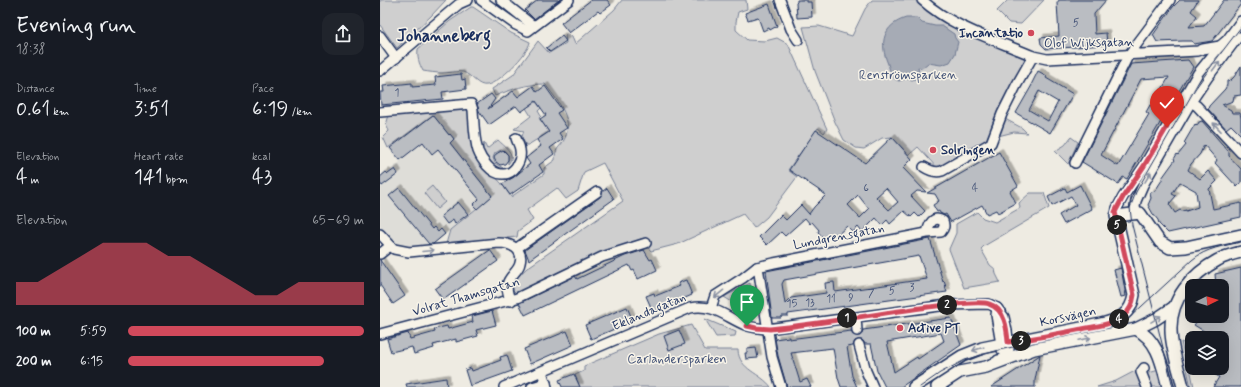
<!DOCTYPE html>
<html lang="en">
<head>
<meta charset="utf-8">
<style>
	body { margin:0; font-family:Mynerve,sans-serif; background:#20242c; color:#f1f3f6; height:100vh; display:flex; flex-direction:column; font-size:15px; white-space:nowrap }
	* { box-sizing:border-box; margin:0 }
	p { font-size:13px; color:#9ea1a6 }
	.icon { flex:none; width:22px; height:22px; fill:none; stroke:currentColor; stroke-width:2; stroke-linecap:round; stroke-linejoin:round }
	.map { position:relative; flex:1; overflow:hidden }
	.details { display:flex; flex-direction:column; background:#171b24; width:380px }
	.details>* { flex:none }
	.needle { width:26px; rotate:85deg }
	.buttons { position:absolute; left:805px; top:279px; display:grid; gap:8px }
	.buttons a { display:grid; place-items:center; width:44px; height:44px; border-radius:8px; background:#171b24; box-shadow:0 4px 16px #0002; font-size:20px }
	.pin { position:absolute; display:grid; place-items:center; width:34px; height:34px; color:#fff; margin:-41px -17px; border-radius:50% 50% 50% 0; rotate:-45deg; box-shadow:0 0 4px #0007 }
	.pin .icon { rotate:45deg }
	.km { position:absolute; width:20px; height:20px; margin:-10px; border-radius:50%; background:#222; color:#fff; font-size:11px; line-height:20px; text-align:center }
	.round { display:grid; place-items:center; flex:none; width:42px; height:42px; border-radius:12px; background:#20242c }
	.overview { display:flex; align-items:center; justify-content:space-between; height:68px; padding:0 16px }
	h1 { font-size:22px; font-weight:600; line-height:30px }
	.stats { display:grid; grid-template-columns:repeat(3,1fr); gap:6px; height:68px; padding:4px 16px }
	.stats div { display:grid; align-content:center }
	.stats b { font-size:20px; font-weight:600 }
	.stats small { font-size:11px; font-weight:400 }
	.stats p { font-size:11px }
	.chart { height:112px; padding:8px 16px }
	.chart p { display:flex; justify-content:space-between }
	.chart svg { width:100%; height:72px; margin-top:4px; fill:#d1495b; opacity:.7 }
	ul { padding:0 16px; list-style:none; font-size:13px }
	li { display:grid; grid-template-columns:64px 48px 1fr; align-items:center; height:30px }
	li i { height:10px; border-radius:5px; background:#d1495b }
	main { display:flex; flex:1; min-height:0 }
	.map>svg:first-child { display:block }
	.built { fill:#deddd8 }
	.green { fill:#cfcfcf; stroke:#757f96 }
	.water { fill:#a6abb5; stroke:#6e7992 }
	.building { fill:#babdc2; stroke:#1b2f5e; fill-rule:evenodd; filter:url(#shadow) }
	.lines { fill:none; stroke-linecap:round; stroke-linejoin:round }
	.minor-tunnel { stroke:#c4c5c8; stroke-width:9; stroke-dasharray:9 4.5; stroke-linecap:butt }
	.minor-casing { stroke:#1b2f5e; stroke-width:12 }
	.major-casing { stroke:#1b2f5e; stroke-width:14 }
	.minor { stroke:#f7f3e8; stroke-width:9 }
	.major { stroke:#f7f3e8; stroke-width:11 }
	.tram { stroke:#1b2f5e; stroke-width:1 }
	.oneway { stroke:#8991a3 }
	.route-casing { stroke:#fff; stroke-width:8 }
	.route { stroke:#d1495b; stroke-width:5 }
	.poi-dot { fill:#d1495b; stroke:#f7f3e8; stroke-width:1.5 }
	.labels { text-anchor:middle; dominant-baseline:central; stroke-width:3; stroke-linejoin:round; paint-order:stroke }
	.number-label { font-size:11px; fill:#435277 }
	.poi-label { font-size:13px; font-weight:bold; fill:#1b2f5e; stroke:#f7f3e8; text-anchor:start }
	.street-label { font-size:13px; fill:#1b2f5e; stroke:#f7f3e8 }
	.park-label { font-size:13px; fill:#3f4f75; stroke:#f7f3e8 }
	.district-label { font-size:17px; font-weight:bold; fill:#1b2f5e; stroke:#f7f3e8 }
</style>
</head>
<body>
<main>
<section class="details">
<div class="overview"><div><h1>Evening run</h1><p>18:38</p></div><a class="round"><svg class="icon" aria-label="share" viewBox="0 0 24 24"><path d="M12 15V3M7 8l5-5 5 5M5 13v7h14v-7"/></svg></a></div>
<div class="stats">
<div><p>Distance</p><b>0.61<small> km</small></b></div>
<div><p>Time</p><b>3:51</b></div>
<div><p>Pace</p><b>6:19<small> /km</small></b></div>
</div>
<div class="stats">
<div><p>Elevation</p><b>4<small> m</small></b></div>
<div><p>Heart rate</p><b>141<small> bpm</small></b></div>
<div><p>kcal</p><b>43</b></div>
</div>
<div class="chart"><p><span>Elevation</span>65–69 m</p>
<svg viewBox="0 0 160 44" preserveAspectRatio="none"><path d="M0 44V30L10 30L20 22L30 14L40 6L50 6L60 6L70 14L80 14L90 22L100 30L110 38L120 38L130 30L140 30L150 30L160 30V44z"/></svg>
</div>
<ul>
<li><b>100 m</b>5:59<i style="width:100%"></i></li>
<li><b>200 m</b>6:15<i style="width:83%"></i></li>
</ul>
</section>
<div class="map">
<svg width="861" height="387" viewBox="0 0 861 387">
	<defs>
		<filter id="shadow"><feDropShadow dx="3.5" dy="-3.5" stdDeviation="0" flood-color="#0004"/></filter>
	</defs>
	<rect width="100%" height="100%" fill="#eeebe2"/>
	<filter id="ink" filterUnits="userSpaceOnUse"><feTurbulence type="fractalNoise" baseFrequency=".025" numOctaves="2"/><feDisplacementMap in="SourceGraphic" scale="8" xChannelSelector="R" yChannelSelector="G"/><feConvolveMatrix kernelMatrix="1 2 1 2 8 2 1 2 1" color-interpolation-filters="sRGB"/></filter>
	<g filter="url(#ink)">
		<polygon class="built" points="53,115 69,135 70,134 74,139 70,143 112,196 51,246 33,250 16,247 0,230 0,177 20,162 9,149"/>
		<g class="green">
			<polygon points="0,0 66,0 51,16 17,48 0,25"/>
			<path d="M 242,0 L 366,0 L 367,9 L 358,12 L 356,22 L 356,30 L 367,40 L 385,41 L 397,38 L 408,44 L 447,129 L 444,133 L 438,128 L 408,170 L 417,177 L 387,217 L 374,228 L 363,214 L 298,244 L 271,251 L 261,239 L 187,268 L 136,293 L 133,290 L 132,285 L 137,277 L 147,268 L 243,201 L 223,163 L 204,172 L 198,191 L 186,199 L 177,188 L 147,210 L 153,220 L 138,231 L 137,237 L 66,244 L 70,230 L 112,196 L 70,143 L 74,139 L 70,134 L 69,135 L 53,115 L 8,148 L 3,137 L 9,131 L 6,125 L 9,115 L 90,107 L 93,131 L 112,173 L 122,184 L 131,197 L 164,174 L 164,168 L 175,160 C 175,146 180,149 185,138 C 194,118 176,99 165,84 C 147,84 132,89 115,96 L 112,89 L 133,75 L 158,41 L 169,53 L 186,43 L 185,35 L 187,34 L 192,37 L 195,44 L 234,10 Z"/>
			<polygon points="492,0 536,0 553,15 626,47 646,59 619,107 610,132 605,142 558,169 538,147 529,155 512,137 502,138 484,149 476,148 464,140 455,122 435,71 423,27 439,26 472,36 485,9"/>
			<polygon points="628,0 664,0 641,24 629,23 617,11"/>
			<path d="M 91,7 L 93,7 L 131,33 L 150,42 C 148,54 119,83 107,85 C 98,87 92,75 83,72 C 77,71 68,73 62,73 C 56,73 49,72 43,71 C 39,63 37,58 38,49 L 70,21 Z"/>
			<path d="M 156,102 L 161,108 L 158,111 L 161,116 L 159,118 L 169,132 L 148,145 L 146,145 C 142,139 141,137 144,131 L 134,129 L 151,116 L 146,108 Z"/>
			<polygon points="625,119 642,128 647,133 634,132 618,136 623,120"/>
			<polygon points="691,137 698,142 688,164 675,151 685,145"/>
			<path d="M 118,140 C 125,147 137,154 128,164 L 128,155 L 125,151 L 119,151 L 115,153 L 113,158 L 115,163 L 123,168 C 110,171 107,160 102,151 L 104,143 L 107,149 Z"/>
			<polygon points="52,186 65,202 57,209 44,193"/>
			<polygon points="650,193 664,193 669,208 604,246 601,249 610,265 615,269 616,274 620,282 584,288 569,249 576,233 576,224 597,212 603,218 615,222 640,208 639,203"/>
			<polygon points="370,283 373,315 344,297"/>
			<polygon points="325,319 356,332 355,336 336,337"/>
			<path d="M 311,325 L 325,350 L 358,350 C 359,370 381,373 391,387 L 200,387 L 195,375 L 204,371 L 204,366 L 279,334 Z"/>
			<polygon points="801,342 806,344 808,346 806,349 814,387 811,387"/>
			<polygon points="779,370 784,387 770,387 765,374"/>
			<polygon points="755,371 756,374 757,373 763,387 717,387 736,381"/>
		</g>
		<path class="water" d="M 526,18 L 537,18 L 542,23 L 555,26 L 562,26 L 574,34 L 575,38 L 578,42 L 575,54 L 570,62 L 561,65 L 548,63 L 542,68 L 538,67 L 539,74 L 537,78 L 532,80 L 528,78 L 519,81 C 511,79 510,70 508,64 C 499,43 503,25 526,18 Z"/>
		<g class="building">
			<polygon points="158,0 179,0 154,19 145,10"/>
			<polygon points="211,0 227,0 231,5 220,13 218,11 189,33 181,23"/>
			<polygon points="417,0 427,0 427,2 431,2 432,17 417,18 416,3 417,2"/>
			<polygon points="679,0 726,0 714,14 715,34 726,33 727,43 725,45 666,49 661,44 660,38 679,36 677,3"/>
			<polygon points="800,0 818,0 811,11 817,16 809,27 824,26 844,0 861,0 861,4 832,41 814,44 812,41 803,41 777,42 773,35 793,7"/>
			<polygon points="389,4 397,26 390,30 389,28 383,31 378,17 368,20 365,13"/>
			<polygon points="182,36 186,41 170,52 166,48"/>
			<path d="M 808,60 L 813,67 L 747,179 L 743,177 L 738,184 L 702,162 L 751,64 ZM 789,77 L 782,89 L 773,107 L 770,105 L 766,112 L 769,114 L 738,166 L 721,155 L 761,79 Z"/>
			<polygon points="861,66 861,95 854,96 853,101 842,105 851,110 852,113 860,113 861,118 861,135 851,125 846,129 828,109 829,106 845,89 847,85 847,81 851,80 854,77"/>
			<path d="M 658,71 L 667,76 L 666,78 L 693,94 L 670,133 L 636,113 L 652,85 L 651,85 ZM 659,91 L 678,102 L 668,121 L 649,110 Z"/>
			<polygon points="81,74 82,80 85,79 86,89 62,92 63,99 1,105 0,92 4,92 3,86 32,83 32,87 56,85 55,77"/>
			<polygon points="153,86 157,92 165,86 182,110 177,113 187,128 179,133 183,139 170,148 174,154 159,165 163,172 130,195 122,184 134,177 150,164 146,158 161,146 157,140 169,132 160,119 166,115 156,101 141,112 136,106 109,125 99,111 97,104 111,94 115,99 108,109 133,91 138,97"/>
			<polygon points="53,115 69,135 70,134 74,139 70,143 112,196 97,209 93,205 99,199 58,149 52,154 43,142 20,160 10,148"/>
			<path d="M 822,121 L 849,152 L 849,156 L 861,169 L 861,183 L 857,187 L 835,163 L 837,160 L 824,145 L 820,154 L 811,164 L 808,170 L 820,179 L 828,171 L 837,181 L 829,189 L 833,209 L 861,203 L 861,217 L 788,233 L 779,224 L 778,220 L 773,214 L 768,205 L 771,198 L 770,194 L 771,192 L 775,191 L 782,180 L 782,178 L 795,160 L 794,159 L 797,154 L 798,155 L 806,145 L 804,143 L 815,124 L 817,126 L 819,122 ZM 800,182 L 816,191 L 818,207 L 806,211 L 806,210 L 802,211 L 800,210 L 795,213 L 789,204 L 796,196 L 792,194 Z"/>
			<path d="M 436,130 L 485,163 L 512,137 L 532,159 L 523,168 L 546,192 L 537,191 L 531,196 L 545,211 L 539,217 L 535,213 L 531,217 L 524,211 L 510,224 L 507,220 L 502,225 L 496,218 L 482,232 L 478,227 L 473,232 L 467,226 L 453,239 L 449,235 L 445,239 L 438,232 L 439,230 L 432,222 L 430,224 L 425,218 L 405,236 L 401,232 L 387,245 L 379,237 L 401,215 L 406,220 L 421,205 L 429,214 L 434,207 L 446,195 L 409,170 ZM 506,188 L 518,202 L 509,210 L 496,197 ZM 478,195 L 489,209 L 480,218 L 468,205 Z"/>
			<polygon points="123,150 128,155 128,160 125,164 120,165 116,162 114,158 116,154"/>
			<polygon points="619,152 638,186 630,191 636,203 618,213 616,210 607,214 602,205 571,222 566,214 564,215 560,213 559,211 557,212 553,205 559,201 555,194 547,193"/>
			<polygon points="15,169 18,174 2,186 0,183 0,177 6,172 8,174"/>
			<polygon points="700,185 712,209 684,224 679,215 696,205 691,196 672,206 668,197 685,188 687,192"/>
			<polygon points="19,188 52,229 54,227 58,232 61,229 65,234 53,244 49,244 9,196"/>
			<polygon points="227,188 234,199 149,260 145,250 220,197 223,191"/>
			<polygon points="78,202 88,214 75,224 73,220 67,224 61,216"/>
			<path d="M 550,239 L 563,282 L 564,281 L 566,287 L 565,287 L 567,292 L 408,314 L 408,316 L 402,316 L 401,318 L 392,318 L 386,271 ZM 539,256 L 547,279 L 455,292 L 454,282 L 445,283 L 446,293 L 411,298 L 405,304 L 402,284 L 404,280 Z"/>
			<polygon points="110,250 118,261 63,300 55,289"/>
			<polygon points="264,250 270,260 272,259 277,270 258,279 254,270 252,271 249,265 145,315 139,303 195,276 197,279 245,256"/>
			<polygon points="0,260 25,296 13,304 0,285"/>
			<polygon points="741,268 746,296 741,297 734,270"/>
			<polygon points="861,268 861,387 833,387 839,377 824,368 842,368 842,338 824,338 827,333 814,325 821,316 842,316 842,286 836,286 835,274"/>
			<polygon points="306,280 312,295 273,312 266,296 274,293 275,296 300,286 298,283"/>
			<polygon points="247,307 253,321 211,339 205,325"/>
			<polygon points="112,311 116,325 96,330 98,336 76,342 76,339 53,345 54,348 34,354 32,347 11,352 7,339 28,333 30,339 55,332 54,329 67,326 68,329 93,322 92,316"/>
			<path d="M 571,318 L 581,345 L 521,387 L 505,387 L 497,371 L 491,344 L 485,344 L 483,341 L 480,339 L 475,341 L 473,346 L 467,347 L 472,376 L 477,387 L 461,387 L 458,378 L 453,348 L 411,353 L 420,382 L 427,379 L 431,387 L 407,387 L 398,356 L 395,339 L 409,337 L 409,339 L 471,331 L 474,336 L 478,337 L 482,334 L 483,330 ZM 561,333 L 564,341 L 538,359 L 537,357 L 514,372 L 507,342 Z"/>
			<polygon points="299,330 305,344 289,350 284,336"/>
			<polygon points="187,331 193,345 150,364 144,349"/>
			<polygon points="376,348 378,358 366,359 365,353 367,353 367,349"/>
			<polygon points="127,355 132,371 90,386 85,370 91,368 92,371 121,360 120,357"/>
			<polygon points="660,355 655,380 655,387 611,387"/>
			<polygon points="194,374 200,387 182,387 179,380"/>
			<polygon points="66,378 67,387 27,387 26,384"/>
		</g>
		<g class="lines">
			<polyline class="minor-tunnel" points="477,331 479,345"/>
			<defs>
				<g id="minor">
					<polyline points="101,0 136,25 148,31 189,0"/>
					<polyline points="121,0 151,24 155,25"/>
					<polyline points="400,0 411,29 418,40"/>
					<path d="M 542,0 C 573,28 616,40 653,56 L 667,59 L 818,51 L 823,49 L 840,46"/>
					<polyline points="0,36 16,58"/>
					<polyline points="0,71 79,4 88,0"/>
					<polyline points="811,102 817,106 861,153"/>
					<path d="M 0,112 L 91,104 L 93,110 C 94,123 94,139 98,151 C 101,159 111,174 122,174 C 134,175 142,161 140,150 C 140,146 137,142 136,138"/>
					<polyline points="695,163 748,56 790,0"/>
					<path d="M 544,167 C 550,171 555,173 562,171 L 611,143 L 622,114 L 636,86 L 653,56"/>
					<polyline points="754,213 756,201 763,185 811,102 828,77 858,37 861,37"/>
					<polyline points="736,216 737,208 743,197 764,166 818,73 840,46 847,40 861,21"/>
					<path d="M 0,234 L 14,249 L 29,252 L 119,243 C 130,243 144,249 140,263 C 139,270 131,275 128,282 C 126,288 128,295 131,301"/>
					<polyline points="137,248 217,192"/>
					<polyline points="0,254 10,246"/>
					<path d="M 377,267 L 394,263 L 547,233 C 549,224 553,215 563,221 C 565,226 564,228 561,232 L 547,233"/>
					<polyline points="331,308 335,296 363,278 377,267 379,273 392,357 401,387"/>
					<polyline points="617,308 616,315 622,350"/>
					<polyline points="476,317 477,331"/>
					<polyline points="0,334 137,298 222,257 266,243"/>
					<polyline points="479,345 486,371 493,387"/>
					<polyline points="764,368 761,372 767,387"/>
					<polyline points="162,372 167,387"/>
					<path d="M 124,387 L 310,308 C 332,303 346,317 365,325 C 372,328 379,328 387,329 L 567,305 L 609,304 L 617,308 L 624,317 L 627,331 L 629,349 L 627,355 L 622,359 L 618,360"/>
					<polyline points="152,387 166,383"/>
				</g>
				<g id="major">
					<path d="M 756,329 C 778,340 782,364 788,387"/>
					<path d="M 534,387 L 582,356 L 602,348 L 721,324 C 739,320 751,314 754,295 L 736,216 L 760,213 L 780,242 L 790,248 L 806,247 L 861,235"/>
					<polyline points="557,387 580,372 606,367 654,349 756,329 776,319 794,307"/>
					<path d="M 803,387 C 799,369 791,349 791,330 C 790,299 812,274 838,260 C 845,256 853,254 861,252"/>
				</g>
			</defs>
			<use href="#minor" class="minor-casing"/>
			<use href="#major" class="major-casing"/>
			<use href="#minor" class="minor"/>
			<use href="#major" class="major"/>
			<g class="tram">
				<path d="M 540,387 L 560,373 L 585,360 L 619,350 L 734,325 L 749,318 L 812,260 C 826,248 844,246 861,242"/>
				<polyline points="793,387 752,225 750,208 756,192 815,89 838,57 861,27"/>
			</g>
		</g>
		<defs><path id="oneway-shaft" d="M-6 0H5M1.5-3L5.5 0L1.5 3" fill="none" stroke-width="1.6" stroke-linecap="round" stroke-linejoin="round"/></defs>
		<g class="oneway">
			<use href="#oneway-shaft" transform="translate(836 66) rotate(-53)"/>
			<use href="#oneway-shaft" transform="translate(837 127) rotate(-133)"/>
			<use href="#oneway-shaft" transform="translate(768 177) rotate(-59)"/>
			<use href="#oneway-shaft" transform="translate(48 251) rotate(-5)"/>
			<use href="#oneway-shaft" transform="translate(339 294) rotate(141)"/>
			<use href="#oneway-shaft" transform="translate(776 319) rotate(-32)"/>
			<use href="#oneway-shaft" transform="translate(705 339) rotate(-12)"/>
			<use href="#oneway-shaft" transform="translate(598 349) rotate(162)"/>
		</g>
	</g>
	<g class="lines" filter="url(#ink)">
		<defs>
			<path id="route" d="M 367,326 L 376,328 L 390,329 C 443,323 496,314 548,307 C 561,306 599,300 609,304 C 625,309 627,329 628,342 C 653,339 677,334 702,329 C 715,326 733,325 743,316 C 750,311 753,303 754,295 L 735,212 L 743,197 L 764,166 L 787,127"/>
		</defs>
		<use href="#route" class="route-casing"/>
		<use href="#route" class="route"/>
	</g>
	<g class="poi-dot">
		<circle cx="651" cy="33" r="4"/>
		<circle cx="553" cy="150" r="4"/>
		<circle cx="520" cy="328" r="4"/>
	</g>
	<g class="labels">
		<g class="number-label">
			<text x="696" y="23">5</text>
			<text x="17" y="93">1</text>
			<text x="486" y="188">6</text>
			<text x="595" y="188">4</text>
			<text x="532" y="288">3</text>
			<text x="512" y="291">5</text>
			<text x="491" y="294">7</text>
			<text x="471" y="298">9</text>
			<text x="451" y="299">11</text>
			<text x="430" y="303">13</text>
			<text x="412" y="304">15</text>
		</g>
		<g class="poi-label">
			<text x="643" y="33" text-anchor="end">Incantatio</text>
			<text x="561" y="150">Solringen</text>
			<text x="528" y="328">Active PT</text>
		</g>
		<g class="street-label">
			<text transform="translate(709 43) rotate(-1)">Olof Wijksgatan</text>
			<text transform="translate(459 237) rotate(-11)">Lundgrensgatan</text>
			<text transform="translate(86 297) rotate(-16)">Volrat Thamsgatan</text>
			<text transform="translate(269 312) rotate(-23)">Eklandagatan</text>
			<text transform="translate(688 317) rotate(-12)">Korsvägen</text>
		</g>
		<g class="park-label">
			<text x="528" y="75">Renströmsparken</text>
			<text x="297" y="359">Carlandersparken</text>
		</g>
		<g class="district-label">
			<text x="64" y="36">Johanneberg</text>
		</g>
	</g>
</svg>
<div class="buttons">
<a><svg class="needle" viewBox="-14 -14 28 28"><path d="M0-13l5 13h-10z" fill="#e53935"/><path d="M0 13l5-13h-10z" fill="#9ea1a6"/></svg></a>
<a><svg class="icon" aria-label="layers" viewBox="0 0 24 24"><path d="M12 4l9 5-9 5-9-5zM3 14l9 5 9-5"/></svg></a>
</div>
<div class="pin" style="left:367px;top:326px;background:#1e9e55"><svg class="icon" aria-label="arrive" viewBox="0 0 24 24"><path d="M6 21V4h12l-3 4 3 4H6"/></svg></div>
<div class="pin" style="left:787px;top:127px;background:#d93025"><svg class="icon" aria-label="check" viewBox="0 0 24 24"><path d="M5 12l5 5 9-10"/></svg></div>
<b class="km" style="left:467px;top:318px">1</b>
<b class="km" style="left:567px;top:305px">2</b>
<b class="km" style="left:641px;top:341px">3</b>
<b class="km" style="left:739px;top:319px">4</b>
<b class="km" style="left:737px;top:225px">5</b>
</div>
</main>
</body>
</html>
